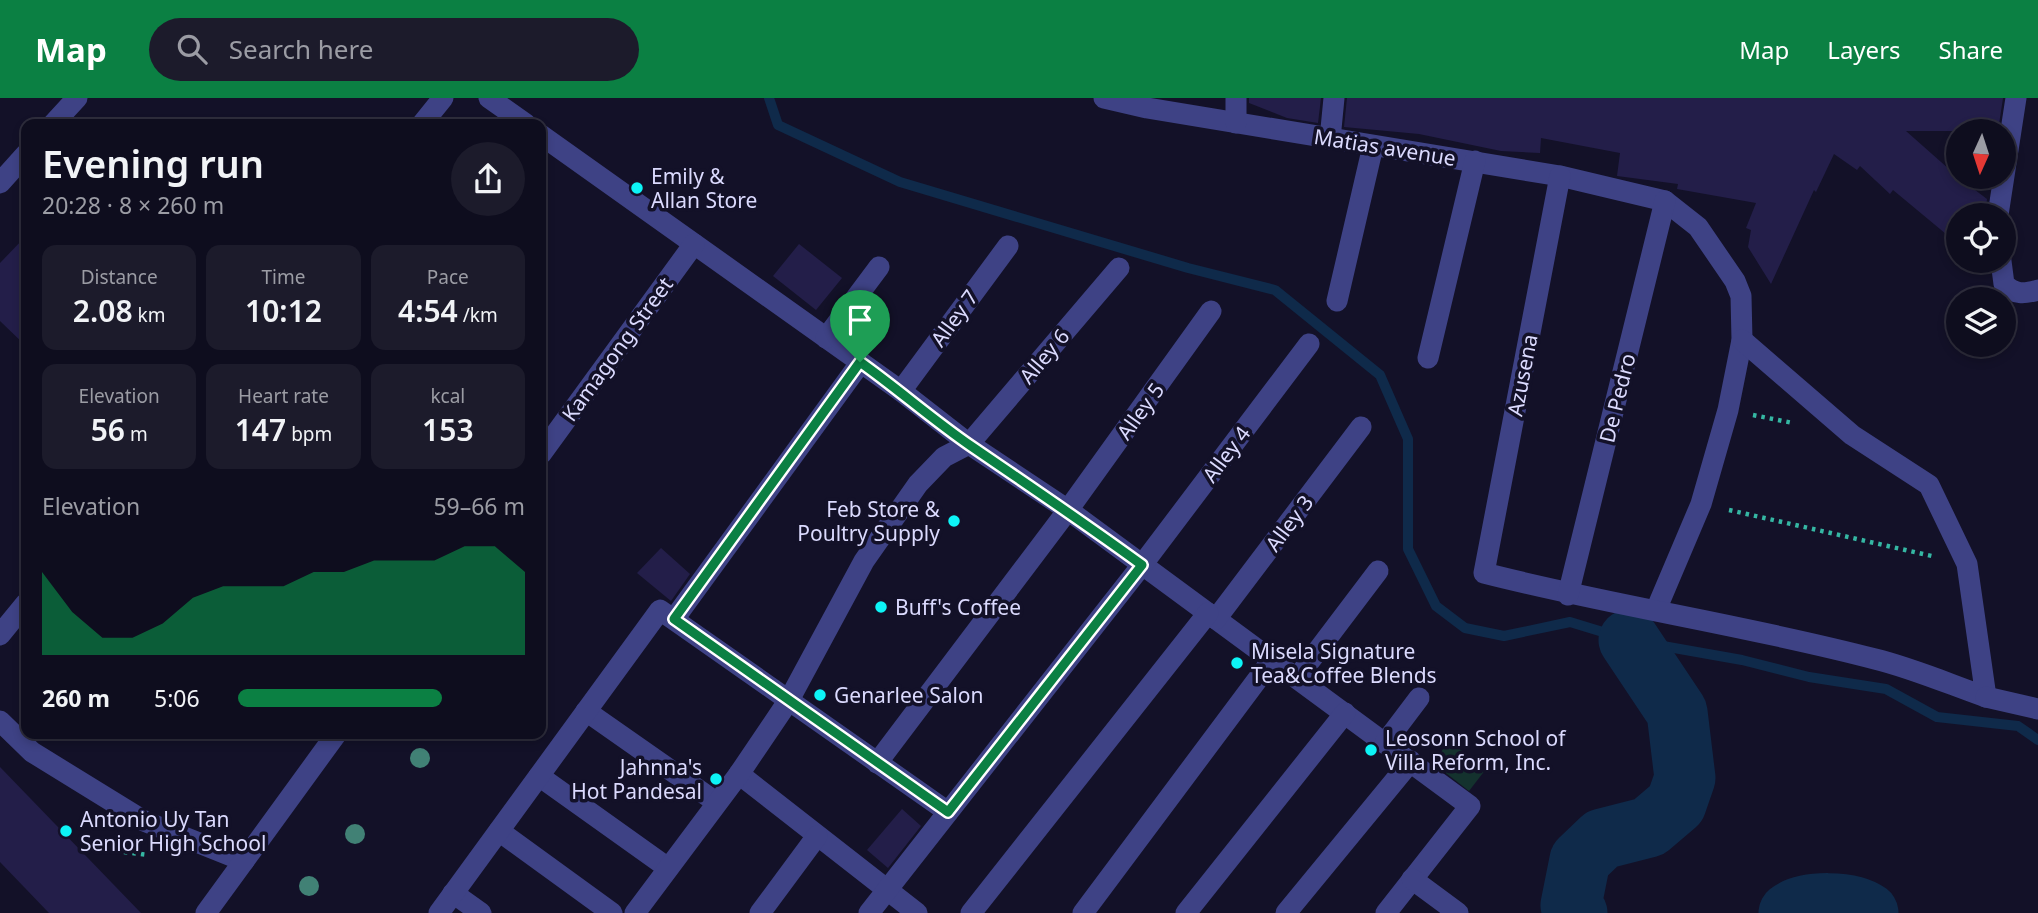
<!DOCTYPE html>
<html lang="en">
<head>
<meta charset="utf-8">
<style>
	body { margin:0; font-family:"Noto Sans",sans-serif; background:#1c1b2b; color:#f1f3f6; height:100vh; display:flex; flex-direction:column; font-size:26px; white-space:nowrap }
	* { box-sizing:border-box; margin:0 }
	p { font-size:23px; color:#9b9ca4 }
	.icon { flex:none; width:38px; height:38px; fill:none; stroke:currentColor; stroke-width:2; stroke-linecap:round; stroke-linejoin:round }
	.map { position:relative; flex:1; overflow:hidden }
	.side { position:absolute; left:21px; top:21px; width:525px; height:620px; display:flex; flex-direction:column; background:#0e0d1e; border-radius:14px; box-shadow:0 4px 10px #0003,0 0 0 2px #2e2d3c }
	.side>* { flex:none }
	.needle { width:46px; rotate:183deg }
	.fabs { position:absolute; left:1946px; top:21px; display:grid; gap:14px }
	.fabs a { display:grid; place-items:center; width:70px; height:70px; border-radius:50%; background:#0e0d1e; box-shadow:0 4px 10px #0003,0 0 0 2px #2e2d3c; font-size:35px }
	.pin { position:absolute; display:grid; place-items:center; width:60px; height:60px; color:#fff; margin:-72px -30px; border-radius:50% 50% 50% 0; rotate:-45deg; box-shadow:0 0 7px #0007 }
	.pin .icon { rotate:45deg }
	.round { display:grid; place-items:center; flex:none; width:74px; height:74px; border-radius:37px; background:#1c1b2b }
	.head { display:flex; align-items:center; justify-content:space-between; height:119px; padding:0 21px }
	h1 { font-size:38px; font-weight:600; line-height:52px }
	.figures { display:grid; grid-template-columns:repeat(3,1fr); gap:10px; height:119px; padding:7px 21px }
	.figures div { display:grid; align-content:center; border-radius:14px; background:#1c1b2b; text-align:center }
	.figures b { font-size:30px; font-weight:600 }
	.figures small { font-size:19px; font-weight:400 }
	.figures p { font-size:19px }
	.chart { height:196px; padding:14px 21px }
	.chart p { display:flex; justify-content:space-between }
	.chart svg { width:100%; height:126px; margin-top:7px; fill:#0b8043; opacity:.7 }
	ul { padding:0 21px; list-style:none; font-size:23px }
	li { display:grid; grid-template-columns:112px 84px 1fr; align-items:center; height:52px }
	li i { height:18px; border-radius:9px; background:#0b8043 }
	header { display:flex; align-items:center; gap:42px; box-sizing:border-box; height:98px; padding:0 35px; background:#0b8043; color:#fff }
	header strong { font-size:33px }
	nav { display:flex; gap:38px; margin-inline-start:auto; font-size:24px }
	.search { width:490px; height:63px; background:#1c1b2b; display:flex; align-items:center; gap:18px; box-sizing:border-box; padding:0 24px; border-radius:38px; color:#9b9ca4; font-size:26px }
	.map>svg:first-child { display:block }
	.green { fill:#14322e }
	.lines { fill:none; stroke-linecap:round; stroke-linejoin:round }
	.stream { stroke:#0f2a4a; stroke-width:10 }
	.river { stroke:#0f2a4a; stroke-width:61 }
	.building { fill:#231e49 }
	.path { stroke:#35b7a3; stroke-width:4.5; stroke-dasharray:3.5 5; stroke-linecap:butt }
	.minor { stroke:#3e4285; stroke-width:21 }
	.tree { fill:#418175 }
	.route-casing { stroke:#fff; stroke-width:14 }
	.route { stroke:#0b8043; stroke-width:9 }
	.poi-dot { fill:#0df4f6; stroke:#131128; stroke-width:2.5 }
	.labels { text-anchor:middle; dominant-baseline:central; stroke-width:7; stroke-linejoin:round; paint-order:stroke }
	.street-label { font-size:21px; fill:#dbdafe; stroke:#131128 }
	.poi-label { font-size:21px; fill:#dbdafe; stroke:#131128; text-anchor:start }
</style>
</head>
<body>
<header>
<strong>Map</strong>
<div class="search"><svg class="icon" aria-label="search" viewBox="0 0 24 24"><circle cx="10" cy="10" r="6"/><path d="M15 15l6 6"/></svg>Search here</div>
<nav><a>Map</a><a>Layers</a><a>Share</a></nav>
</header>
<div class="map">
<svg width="2038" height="815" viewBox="0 0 2038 815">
	<rect width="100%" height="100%" fill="#131128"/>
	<polygon class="green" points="1449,643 1486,671 1469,693 1433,665"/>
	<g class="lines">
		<polyline class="stream" points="769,0 778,27 900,84 1188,170 1275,192 1380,277 1408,341 1408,451 1436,508 1465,530 1504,538 1570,524 1629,542 1742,562 1809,579 1886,591 1937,619 2018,628 2038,642"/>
		<g class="river">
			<polyline points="1577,815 1571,807 1580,762 1602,741 1649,729 1676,706 1685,680 1677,614 1629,542"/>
			<path d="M 1789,815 C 1805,802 1852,803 1868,815"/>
		</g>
	</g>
	<g class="building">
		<polygon points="1249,0 1321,0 1318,25 1287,20 1249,5"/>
		<polygon points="1347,0 2003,0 1998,33 1906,33 1958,79 1987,101 1985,117 1958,117 1958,146 1893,92 1890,96 1860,68 1857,72 1834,56 1816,94 1814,92 1771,186 1748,149 1751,132 1746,130 1756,105 1677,91 1678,86 1617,78 1620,55 1541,40 1540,55 1501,53 1419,36 1344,29"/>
		<polygon points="26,138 26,248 0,223 0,165"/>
		<polygon points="799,146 842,180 816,212 773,178"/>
		<polygon points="661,450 690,476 671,503 637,475"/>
		<polygon points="0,669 141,815 49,815 0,764"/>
		<polygon points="902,711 921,728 888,770 867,752"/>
	</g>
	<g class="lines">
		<g class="path">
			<polyline points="1753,317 1793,325"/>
			<polyline points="1729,412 1932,458"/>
			<polyline points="124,754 149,757"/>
		</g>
		<g class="minor">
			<polyline points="489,0 526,26"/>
			<polyline points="1104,0 1147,10 1560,78 1665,103 1698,129 1735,183 1741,198 1742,242 1728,312 1701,406 1656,512"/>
			<polyline points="1236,25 1236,0"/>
			<polyline points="53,26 77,0"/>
			<polyline points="422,26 443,0"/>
			<polyline points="541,37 901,293 969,346 1068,412 1470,708 1386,815"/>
			<polyline points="1330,41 1334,0"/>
			<path d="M 1560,78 L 1484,475 C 1613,508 1746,527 1875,561 C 1912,570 1949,586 1986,599 L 1967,466 L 1929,387 L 1852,337 L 1742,242"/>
			<polyline points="0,85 26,56"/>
			<polyline points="1998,117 2016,0"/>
			<path d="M 2001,163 L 2004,186 C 2015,197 2024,196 2038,192"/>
			<polyline points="1337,203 1373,48"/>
			<polyline points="826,240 879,169"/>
			<polyline points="1428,260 1475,63"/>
			<polyline points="901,293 1008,148"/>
			<polyline points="541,356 694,146"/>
			<polyline points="1568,497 1665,103"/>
			<polyline points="674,521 861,264"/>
			<polyline points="1216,521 1361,329"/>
			<polyline points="0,537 26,505"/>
			<polyline points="1297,580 1378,473"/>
			<polyline points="1986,599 2038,611"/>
			<polyline points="586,613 716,704"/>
			<polyline points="0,623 32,654 144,723 244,763"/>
			<polyline points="1385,645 1419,600"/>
			<polyline points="877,665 1068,412 1211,213"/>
			<polyline points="739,676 917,815"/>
			<polyline points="539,678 668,770"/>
			<polyline points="499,733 612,815"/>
			<polyline points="1412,781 1458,815"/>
			<polyline points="453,795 481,815"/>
			<polyline points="206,815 337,635"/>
			<polyline points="439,815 660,512 948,714"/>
			<polyline points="635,815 739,676 789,602 864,463 918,386 944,359 969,346 1119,170"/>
			<polyline points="760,815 817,738"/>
			<polyline points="869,815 1142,467 1309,246"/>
			<polyline points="971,815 1208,515"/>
			<polyline points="1083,815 1272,562"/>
			<polyline points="1186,815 1345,615"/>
			<polyline points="1286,815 1411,663"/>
		</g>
	</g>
	<g class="tree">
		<circle cx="420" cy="660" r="10"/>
		<circle cx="355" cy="736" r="10"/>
		<circle cx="309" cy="788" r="10"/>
	</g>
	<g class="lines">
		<defs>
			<path id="route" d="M 860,264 C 898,291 933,322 971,348 C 1028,387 1086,426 1142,467 L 948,714 L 674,521 Z"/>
		</defs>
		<use href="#route" class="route-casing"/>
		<use href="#route" class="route"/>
	</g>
	<g class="poi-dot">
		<circle cx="637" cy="90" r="7"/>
		<circle cx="954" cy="423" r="7"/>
		<circle cx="881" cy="509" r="7"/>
		<circle cx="1237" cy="565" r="7"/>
		<circle cx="820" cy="597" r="7"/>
		<circle cx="1371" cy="652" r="7"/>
		<circle cx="716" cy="681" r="7"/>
		<circle cx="66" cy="733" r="7"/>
	</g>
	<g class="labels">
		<g class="street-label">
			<text transform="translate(1385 49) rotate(9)">Matias avenue</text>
			<text transform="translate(954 220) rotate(-54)">Alley 7</text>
			<text transform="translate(617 251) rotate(-54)">Kamagong Street</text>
			<text transform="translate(1044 258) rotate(-50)">Alley 6</text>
			<text transform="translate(1522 277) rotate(-79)">Azusena</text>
			<text transform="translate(1617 300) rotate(-76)">De Pedro</text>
			<text transform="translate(1140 313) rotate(-54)">Alley 5</text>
			<text transform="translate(1226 356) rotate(-53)">Alley 4</text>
			<text transform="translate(1289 425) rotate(-53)">Alley 3</text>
		</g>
		<g class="poi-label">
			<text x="651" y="78">Emily &amp;<tspan x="651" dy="24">Allan Store</tspan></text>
			<text x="940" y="411" text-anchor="end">Feb Store &amp;<tspan x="940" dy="24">Poultry Supply</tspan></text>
			<text x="895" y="509">Buff's Coffee</text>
			<text x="1251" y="553">Misela Signature<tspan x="1251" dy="24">Tea&amp;Coffee Blends</tspan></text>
			<text x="834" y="597">Genarlee Salon</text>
			<text x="1385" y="640">Leosonn School of<tspan x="1385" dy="24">Villa Reform, Inc.</tspan></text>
			<text x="702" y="669" text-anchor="end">Jahnna's<tspan x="702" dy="24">Hot Pandesal</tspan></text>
			<text x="80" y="721">Antonio Uy Tan<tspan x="80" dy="24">Senior High School</tspan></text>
		</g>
	</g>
</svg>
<div class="fabs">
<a><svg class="needle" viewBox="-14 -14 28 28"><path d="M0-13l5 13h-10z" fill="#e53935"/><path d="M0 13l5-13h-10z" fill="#9b9ca4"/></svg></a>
<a><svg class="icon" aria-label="locate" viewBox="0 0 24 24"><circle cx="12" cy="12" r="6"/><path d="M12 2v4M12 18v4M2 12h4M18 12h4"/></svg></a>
<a><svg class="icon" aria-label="layers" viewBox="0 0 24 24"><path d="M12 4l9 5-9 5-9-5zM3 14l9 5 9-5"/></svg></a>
</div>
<div class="pin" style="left:860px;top:264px;background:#1e9e55"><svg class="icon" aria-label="arrive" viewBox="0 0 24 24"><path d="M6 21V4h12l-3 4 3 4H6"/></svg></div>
<section class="side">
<div class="head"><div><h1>Evening run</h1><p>20:28 · 8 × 260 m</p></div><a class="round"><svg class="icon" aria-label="share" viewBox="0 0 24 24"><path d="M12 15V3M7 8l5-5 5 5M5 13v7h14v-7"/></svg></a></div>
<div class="figures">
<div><p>Distance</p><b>2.08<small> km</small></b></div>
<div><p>Time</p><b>10:12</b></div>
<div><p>Pace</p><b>4:54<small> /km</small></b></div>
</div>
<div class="figures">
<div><p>Elevation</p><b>56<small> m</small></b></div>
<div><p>Heart rate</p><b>147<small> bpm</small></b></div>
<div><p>kcal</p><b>153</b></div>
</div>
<div class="chart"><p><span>Elevation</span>59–66 m</p>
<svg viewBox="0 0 160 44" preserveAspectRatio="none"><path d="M0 44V15L10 29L20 38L30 38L40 33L50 24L60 20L70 20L80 20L90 15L100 15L110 11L120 11L130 11L140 6L150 6L160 15V44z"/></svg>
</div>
<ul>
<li><b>260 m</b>5:06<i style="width:71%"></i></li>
</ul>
</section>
</div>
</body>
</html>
